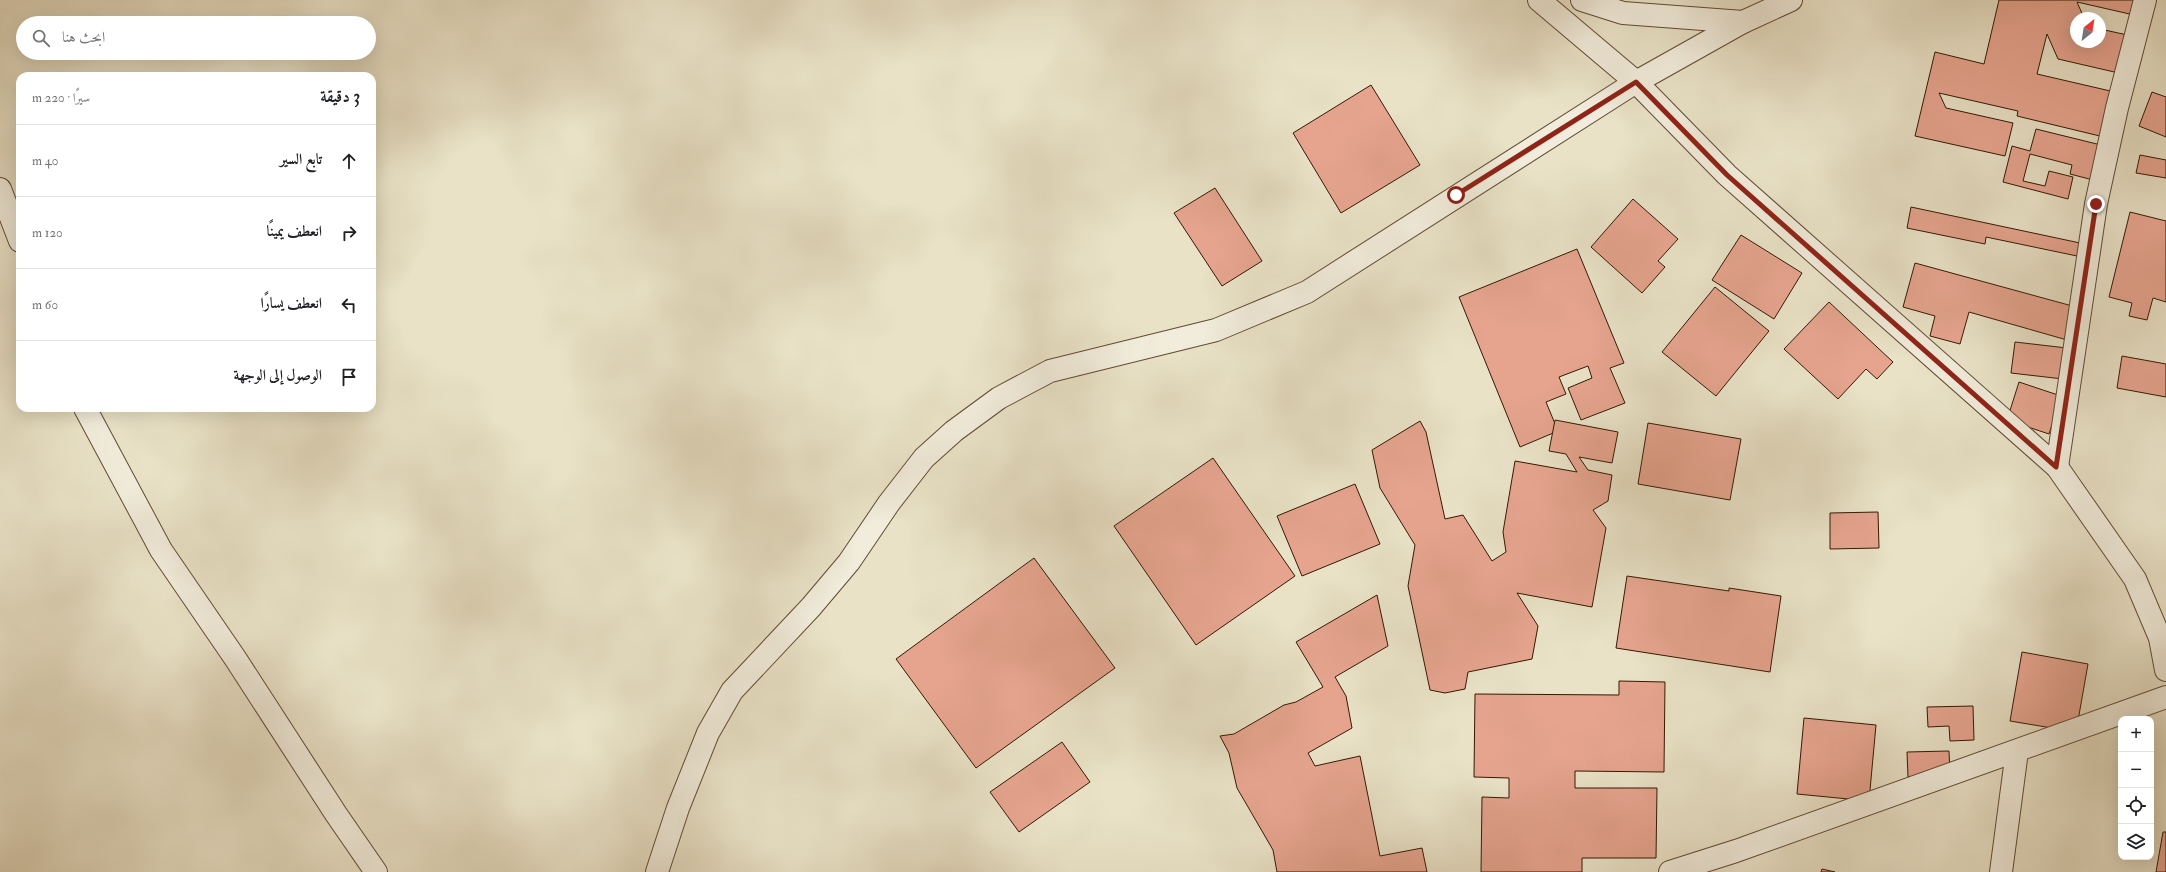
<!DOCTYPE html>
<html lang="ar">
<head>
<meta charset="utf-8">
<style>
  :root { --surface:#fff; --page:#f2f2f2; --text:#202124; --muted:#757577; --line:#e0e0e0 }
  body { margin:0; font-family:"IM FELL Double Pica",Amiri,serif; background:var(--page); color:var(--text); direction:rtl }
  .controls { position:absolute; right:12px; bottom:12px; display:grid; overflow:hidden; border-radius:8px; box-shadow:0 4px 16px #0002 }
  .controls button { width:36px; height:36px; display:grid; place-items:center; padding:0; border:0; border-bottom:1px solid var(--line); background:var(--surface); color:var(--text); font:20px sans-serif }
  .compass { position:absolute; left:2070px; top:12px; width:36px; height:36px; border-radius:50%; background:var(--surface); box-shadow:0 4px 16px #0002; rotate:30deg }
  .stop { position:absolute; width:12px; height:12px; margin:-9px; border:3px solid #8f2418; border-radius:50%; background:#fff }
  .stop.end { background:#8f2418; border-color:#fff; box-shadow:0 1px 4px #0008 }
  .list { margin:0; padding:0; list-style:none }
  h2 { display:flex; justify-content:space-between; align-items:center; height:52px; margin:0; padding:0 16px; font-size:17px }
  h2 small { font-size:13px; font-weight:400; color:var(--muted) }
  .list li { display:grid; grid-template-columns:26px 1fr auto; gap:12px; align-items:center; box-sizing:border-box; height:72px; padding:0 16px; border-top:1px solid var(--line) }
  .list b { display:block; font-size:15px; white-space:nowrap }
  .list em { font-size:13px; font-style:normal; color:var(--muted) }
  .icon { flex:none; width:22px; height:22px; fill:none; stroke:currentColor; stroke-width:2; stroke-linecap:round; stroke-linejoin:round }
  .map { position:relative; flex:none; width:2166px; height:872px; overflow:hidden; direction:ltr }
  .search { position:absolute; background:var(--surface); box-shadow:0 4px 16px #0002; left:16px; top:16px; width:360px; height:44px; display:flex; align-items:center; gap:10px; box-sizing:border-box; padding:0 14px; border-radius:22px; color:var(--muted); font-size:15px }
  .panel { position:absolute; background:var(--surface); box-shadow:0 4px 16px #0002; left:16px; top:72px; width:360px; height:340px; border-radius:12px; direction:rtl }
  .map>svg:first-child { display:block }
  .building { fill:#e6a48f; stroke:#341901 }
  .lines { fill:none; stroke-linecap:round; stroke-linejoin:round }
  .minor-casing { stroke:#614b32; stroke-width:24 }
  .minor { stroke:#f1ecdb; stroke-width:22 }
  .route { stroke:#8f2418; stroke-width:5 }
</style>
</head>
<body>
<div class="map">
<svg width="2166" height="872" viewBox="0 0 2166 872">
  <rect width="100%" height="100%" fill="#e9e2c7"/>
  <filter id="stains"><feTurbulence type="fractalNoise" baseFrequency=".005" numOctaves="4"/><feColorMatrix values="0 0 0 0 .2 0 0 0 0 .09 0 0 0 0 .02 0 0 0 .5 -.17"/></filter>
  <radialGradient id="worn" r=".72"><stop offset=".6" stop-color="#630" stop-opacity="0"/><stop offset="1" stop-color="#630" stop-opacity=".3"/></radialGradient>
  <g class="building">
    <path d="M 1999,0 L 2138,0 L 2134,15 L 2077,2 L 2084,18 L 2076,18 L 2076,42 L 2100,42 L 2100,29 L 2132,36 L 2123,74 L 2058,59 L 2047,34 L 2037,74 L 2119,93 L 2108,138 L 2017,116 L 2018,111 L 1939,93 L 1946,108 L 2013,123 L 2005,156 L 1915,136 L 1935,52 L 1984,64 Z"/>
    <path d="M 1371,85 L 1420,165 L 1341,213 L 1293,133 Z"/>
    <path d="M 2152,92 L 2166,97 L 2166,137 L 2139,126 Z"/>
    <path d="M 2036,129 L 2105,146 L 2097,181 L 2070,174 L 2072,165 L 2030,154 L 2023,181 L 2045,186 L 2049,171 L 2073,177 L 2068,199 L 2003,182 L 2012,146 L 2030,151 Z"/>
    <path d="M 2140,155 L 2166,160 L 2166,178 L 2136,173 Z"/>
    <path d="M 1215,188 L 1262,261 L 1222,286 L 1174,213 Z"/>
    <path d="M 1633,199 L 1678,239 L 1658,261 L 1665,267 L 1642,293 L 1591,247 Z"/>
    <path d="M 1911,207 L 2080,243 L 2077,256 L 1986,237 L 1985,244 L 1907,228 Z"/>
    <path d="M 2130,212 L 2166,221 L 2166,302 L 2153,298 L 2147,320 L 2129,316 L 2132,303 L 2109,297 Z"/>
    <path d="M 1741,235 L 1802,273 L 1774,319 L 1712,280 Z"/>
    <path d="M 1577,249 L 1624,363 L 1610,368 L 1625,403 L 1581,420 L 1568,388 L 1592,378 L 1588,366 L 1559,377 L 1566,394 L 1546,402 L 1558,431 L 1520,447 L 1459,297 Z"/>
    <path d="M 1915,263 L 2076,307 L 2067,340 L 1969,312 L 1960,344 L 1930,336 L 1935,316 L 1903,307 Z"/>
    <path d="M 1715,287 L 1769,331 L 1716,396 L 1662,352 Z"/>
    <path d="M 1829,302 L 1893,362 L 1877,379 L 1866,369 L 1838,399 L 1784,349 Z"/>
    <path d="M 2015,342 L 2067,348 L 2063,379 L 2011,373 Z"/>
    <path d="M 2122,356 L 2166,364 L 2166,397 L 2117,388 Z"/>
    <path d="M 2019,382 L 2061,396 L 2049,434 L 2007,420 Z"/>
    <path d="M 1555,420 L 1618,432 L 1612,463 L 1579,457 L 1588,470 L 1612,475 L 1608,501 L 1593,510 L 1606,528 L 1592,607 L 1517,593 L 1538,626 L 1532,659 L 1468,672 L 1465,689 L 1445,693 L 1430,690 L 1408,586 L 1415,545 L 1380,488 L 1372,450 L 1420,421 L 1426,432 L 1445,519 L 1463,515 L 1492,561 L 1506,552 L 1503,532 L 1515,461 L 1577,472 L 1566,454 L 1549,451 Z"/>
    <path d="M 1648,423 L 1741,439 L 1730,500 L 1638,484 Z"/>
    <path d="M 1213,458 L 1295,576 L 1196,645 L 1114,526 Z"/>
    <path d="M 1355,484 L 1380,544 L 1302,576 L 1277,516 Z"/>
    <path d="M 1878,512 L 1879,548 L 1830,549 L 1830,513 Z"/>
    <path d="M 1034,558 L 1115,668 L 976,768 L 896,659 Z"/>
    <path d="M 1627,576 L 1729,591 L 1729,588 L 1781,596 L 1770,672 L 1616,648 Z"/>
    <path d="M 1377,595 L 1388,646 L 1335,677 L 1346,696 L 1352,728 L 1308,753 L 1315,766 L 1360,756 L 1380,856 L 1422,848 L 1427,872 L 1277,872 L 1273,850 L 1237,788 L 1229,753 L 1220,736 L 1234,734 L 1284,705 L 1296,702 L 1323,687 L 1296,642 Z"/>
    <path d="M 2022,652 L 2088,664 L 2076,732 L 2010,721 Z"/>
    <path d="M 1619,681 L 1665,682 L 1664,772 L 1575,771 L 1575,788 L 1657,788 L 1656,858 L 1582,858 L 1582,872 L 1481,872 L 1482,797 L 1509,798 L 1509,778 L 1474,777 L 1475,694 L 1619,695 Z"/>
    <path d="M 1973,706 L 1974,740 L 1950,741 L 1949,726 L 1928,727 L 1927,707 Z"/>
    <path d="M 1804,718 L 1876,725 L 1869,801 L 1797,794 Z"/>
    <path d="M 1062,742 L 1090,782 L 1019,832 L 990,792 Z"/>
    <path d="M 1949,751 L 1950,775 L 1908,777 L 1907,752 Z"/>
    <path d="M 2163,832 L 2166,832 L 2166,872 L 2156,872 Z"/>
    <path d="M 1822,869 L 1835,872 L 1821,872 Z"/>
  </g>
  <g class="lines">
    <defs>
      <g id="minor">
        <path d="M 1539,0 L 1636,82 L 1727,175 L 2057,467 L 2135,579 L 2160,638 L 2166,670"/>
        <path d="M 1582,0 L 1623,13 L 1743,22 L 1791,0"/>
        <path d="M 0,189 L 20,241"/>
        <path d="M 85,408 L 161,550 L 235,658 L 336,814 L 376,872"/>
        <path d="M 2057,467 L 2096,204 L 2117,108 L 2145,0"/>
        <path d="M 657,872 L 678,808 L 708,733 L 732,691 L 811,607 L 849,562 L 889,503 L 924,458 L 954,431 L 999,398 L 1050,371 L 1216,330 L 1307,292 L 1636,82 L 1743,22"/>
        <path d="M 1670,872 L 1736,851 L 2166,697"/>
        <path d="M 2001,872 L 2017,751"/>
      </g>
    </defs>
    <use href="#minor" class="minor-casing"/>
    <use href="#minor" class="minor"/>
  </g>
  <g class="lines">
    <path class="route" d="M 1456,195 L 1636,82 L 1727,175 L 2056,467 L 2096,204"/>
  </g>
  <rect width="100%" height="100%" filter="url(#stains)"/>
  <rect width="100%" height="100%" fill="url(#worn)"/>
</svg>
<div class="controls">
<button>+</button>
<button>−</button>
<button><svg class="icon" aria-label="locate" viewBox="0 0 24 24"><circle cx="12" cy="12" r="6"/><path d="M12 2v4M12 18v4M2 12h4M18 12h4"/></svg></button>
<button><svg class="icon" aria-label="layers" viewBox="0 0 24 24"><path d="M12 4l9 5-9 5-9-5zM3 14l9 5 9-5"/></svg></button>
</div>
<svg class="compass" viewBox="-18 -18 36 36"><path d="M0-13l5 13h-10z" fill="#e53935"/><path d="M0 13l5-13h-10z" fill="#757577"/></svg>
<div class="stop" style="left:1456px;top:195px"></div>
<div class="stop end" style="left:2096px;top:204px"></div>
<div class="search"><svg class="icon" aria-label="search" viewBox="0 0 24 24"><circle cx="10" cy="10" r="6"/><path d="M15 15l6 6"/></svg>ابحث هنا</div>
<section class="panel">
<h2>3 دقيقة<small>سيرًا · 220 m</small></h2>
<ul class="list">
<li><svg class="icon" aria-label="ahead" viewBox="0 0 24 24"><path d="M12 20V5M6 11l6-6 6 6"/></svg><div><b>تابع السير</b></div><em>40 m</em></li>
<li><svg class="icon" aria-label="right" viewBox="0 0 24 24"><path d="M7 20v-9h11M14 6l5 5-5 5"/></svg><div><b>انعطف يمينًا</b></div><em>120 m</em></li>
<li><svg class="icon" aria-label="left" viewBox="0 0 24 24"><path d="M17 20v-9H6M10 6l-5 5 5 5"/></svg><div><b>انعطف يسارًا</b></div><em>60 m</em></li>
<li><svg class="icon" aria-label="arrive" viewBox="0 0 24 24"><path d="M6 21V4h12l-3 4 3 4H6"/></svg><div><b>الوصول إلى الوجهة</b></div></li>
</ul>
</section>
</div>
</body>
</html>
